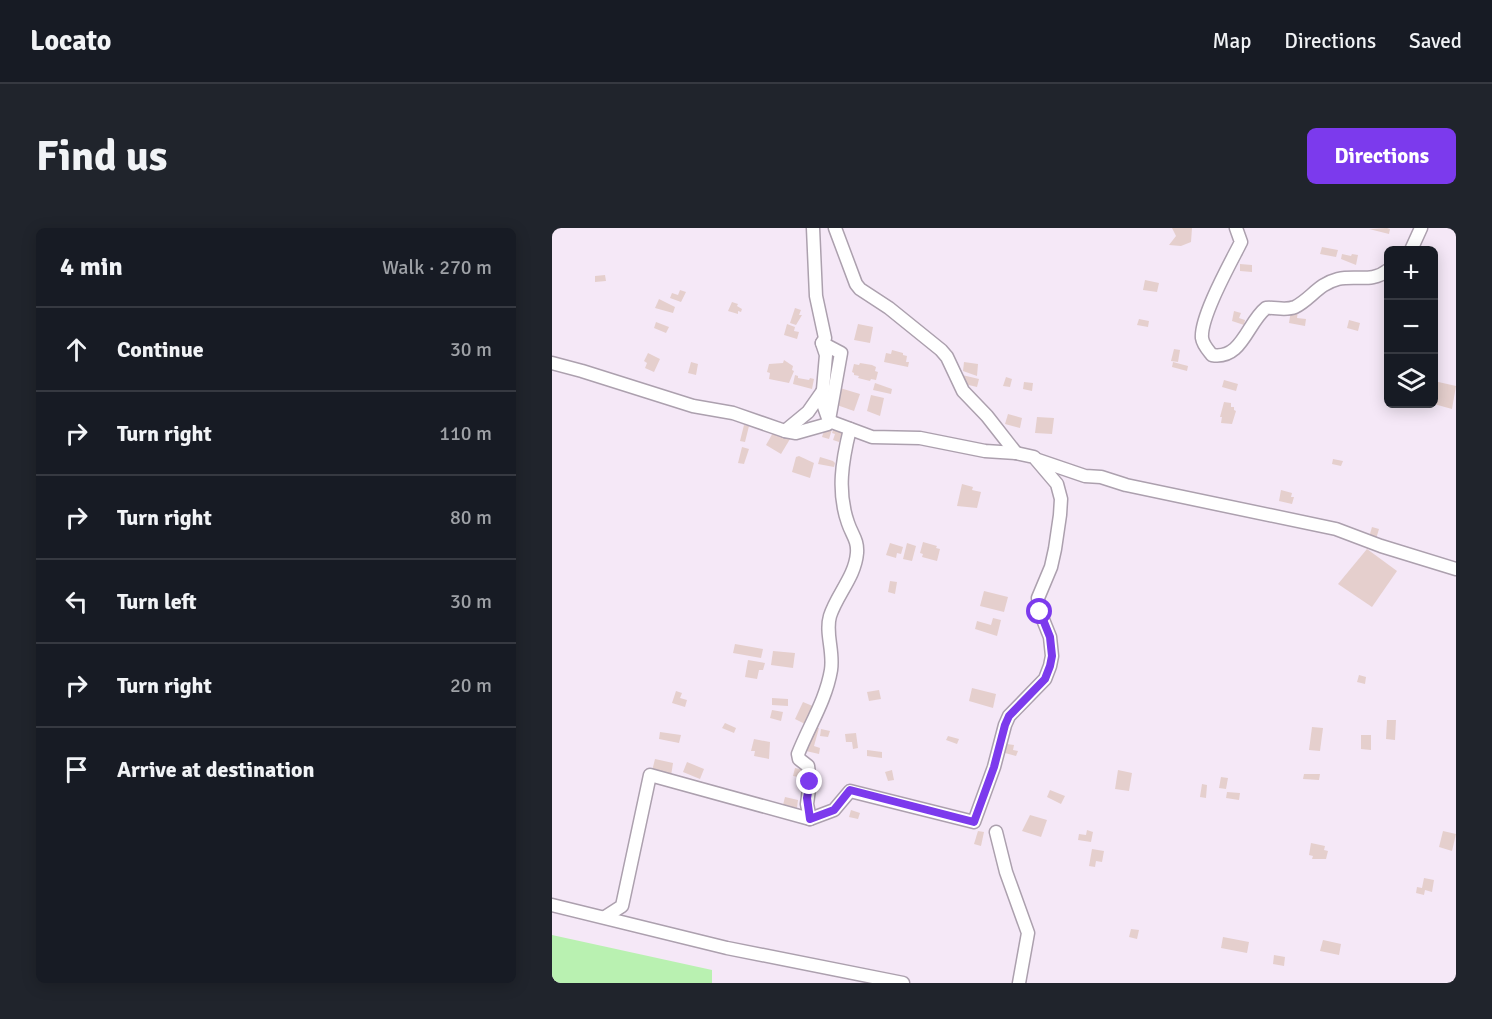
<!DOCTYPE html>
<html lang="en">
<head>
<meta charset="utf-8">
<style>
  :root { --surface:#171b24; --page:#20242c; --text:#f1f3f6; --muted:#9ea1a6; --line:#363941; --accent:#7c3aed }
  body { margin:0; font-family:Signika,sans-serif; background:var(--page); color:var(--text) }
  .controls { position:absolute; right:18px; top:18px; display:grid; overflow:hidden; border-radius:9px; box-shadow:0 3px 15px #0003 }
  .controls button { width:54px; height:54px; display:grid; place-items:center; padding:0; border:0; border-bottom:2px solid var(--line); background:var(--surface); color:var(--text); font:30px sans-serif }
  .stop { position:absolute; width:18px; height:18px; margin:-14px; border:4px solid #7c3aed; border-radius:50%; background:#fff }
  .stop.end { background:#7c3aed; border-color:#fff; box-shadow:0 2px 6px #0008 }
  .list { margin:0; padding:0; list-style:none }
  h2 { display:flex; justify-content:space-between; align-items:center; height:78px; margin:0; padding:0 24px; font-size:26px }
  h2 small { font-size:20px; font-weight:400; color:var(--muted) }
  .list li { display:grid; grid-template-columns:39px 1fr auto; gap:18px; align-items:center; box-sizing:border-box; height:84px; padding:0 24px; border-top:2px solid var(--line) }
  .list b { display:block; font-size:22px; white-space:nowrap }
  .list em { font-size:20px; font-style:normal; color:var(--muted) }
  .icon { flex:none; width:33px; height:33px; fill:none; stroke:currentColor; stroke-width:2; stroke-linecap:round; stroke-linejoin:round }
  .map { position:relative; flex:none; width:904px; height:755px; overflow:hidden; border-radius:9px }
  header { display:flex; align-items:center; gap:36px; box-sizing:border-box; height:84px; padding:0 30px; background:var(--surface); border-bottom:2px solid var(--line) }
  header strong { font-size:28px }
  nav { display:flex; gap:33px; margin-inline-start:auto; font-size:21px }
  .intro { display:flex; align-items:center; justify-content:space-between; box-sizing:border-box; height:144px; padding:0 36px }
  h1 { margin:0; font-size:42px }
  .button { padding:15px 27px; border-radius:9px; background:var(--accent); color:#fff; font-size:21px; font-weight:700 }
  main { display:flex; gap:36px; padding:0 36px }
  aside { flex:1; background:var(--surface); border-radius:9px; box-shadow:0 3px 15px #0003 }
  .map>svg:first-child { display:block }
  .green { fill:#b9f1b1 }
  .building { fill:#e5cfcd }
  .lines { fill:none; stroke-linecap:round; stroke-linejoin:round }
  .street-casing { stroke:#aca0ae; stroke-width:15 }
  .street { stroke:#fff; stroke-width:12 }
  .route { stroke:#7c3aed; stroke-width:8 }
</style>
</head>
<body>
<header>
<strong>Locato</strong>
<nav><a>Map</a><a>Directions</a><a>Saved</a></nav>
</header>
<div class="intro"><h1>Find us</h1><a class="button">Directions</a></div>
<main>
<aside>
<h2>4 min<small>Walk · 270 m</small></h2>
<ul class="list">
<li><svg class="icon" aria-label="ahead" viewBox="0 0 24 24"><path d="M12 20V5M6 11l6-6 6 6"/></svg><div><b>Continue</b></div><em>30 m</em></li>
<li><svg class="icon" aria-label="right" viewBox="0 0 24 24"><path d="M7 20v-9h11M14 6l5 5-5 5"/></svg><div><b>Turn right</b></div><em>110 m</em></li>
<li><svg class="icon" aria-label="right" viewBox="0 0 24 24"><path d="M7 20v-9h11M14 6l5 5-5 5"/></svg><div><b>Turn right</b></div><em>80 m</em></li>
<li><svg class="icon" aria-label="left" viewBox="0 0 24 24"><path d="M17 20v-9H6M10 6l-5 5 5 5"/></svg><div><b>Turn left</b></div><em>30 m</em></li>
<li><svg class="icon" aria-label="right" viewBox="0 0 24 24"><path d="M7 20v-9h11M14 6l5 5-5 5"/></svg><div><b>Turn right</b></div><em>20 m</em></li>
<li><svg class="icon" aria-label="arrive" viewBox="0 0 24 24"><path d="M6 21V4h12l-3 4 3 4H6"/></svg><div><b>Arrive at destination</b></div></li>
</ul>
</aside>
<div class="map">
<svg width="904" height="755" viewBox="0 0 904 755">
  <rect width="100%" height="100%" fill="#f5e8f7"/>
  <path class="green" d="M 0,707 L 160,742 L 160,755 L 0,755 Z"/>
  <g class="building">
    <path d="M 620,0 L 640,0 L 639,14 L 629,18 L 617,17 L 624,8 Z"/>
    <path d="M 835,0 L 838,1 L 837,6 L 817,1 Z"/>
    <path d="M 770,19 L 786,22 L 784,29 L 768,26 Z"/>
    <path d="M 790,26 L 799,28 L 800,26 L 806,27 L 804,37 L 789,31 Z"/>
    <path d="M 688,36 L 700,37 L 700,44 L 688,43 Z"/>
    <path d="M 53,47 L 54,53 L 43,54 L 43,48 Z"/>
    <path d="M 593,52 L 607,55 L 605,64 L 591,62 Z"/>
    <path d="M 128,62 L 134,64 L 129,74 L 118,70 L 120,65 L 126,67 Z"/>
    <path d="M 107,71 L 123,79 L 121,85 L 103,80 Z"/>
    <path d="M 180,74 L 186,76 L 185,78 L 190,81 L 189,84 L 186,83 L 186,86 L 176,83 Z"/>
    <path d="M 243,80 L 249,82 L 247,87 L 250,87 L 244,97 L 238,95 Z"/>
    <path d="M 739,82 L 746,83 L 745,90 L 754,91 L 753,98 L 737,95 Z"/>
    <path d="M 682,83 L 689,85 L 687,90 L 693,92 L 692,97 L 680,93 Z"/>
    <path d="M 587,91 L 597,93 L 596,99 L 585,97 Z"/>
    <path d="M 797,92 L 808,95 L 806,103 L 795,100 Z"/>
    <path d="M 104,94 L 117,99 L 114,105 L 102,100 Z"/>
    <path d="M 235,96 L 243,99 L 242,103 L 247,104 L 245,111 L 232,107 Z"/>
    <path d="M 306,96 L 321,99 L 318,115 L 302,112 Z"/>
    <path d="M 622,121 L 628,122 L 626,134 L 619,133 Z"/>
    <path d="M 340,122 L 351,125 L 351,127 L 355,128 L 354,134 L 357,134 L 356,139 L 332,134 L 334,125 L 339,126 Z"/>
    <path d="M 96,125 L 108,131 L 102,144 L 93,140 L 95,135 L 92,133 Z"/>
    <path d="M 232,132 L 241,138 L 240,142 L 242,143 L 237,155 L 217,151 L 218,145 L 215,144 L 217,136 L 231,135 Z"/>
    <path d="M 139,134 L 146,136 L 144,147 L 136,145 Z"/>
    <path d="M 412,134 L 426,136 L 425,148 L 411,143 Z"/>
    <path d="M 621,134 L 636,138 L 635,143 L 620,139 Z"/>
    <path d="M 308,135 L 320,137 L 324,139 L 323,143 L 326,144 L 324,152 L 319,151 L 318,153 L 306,150 L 307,148 L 302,147 L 302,145 L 300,144 L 302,136 L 307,137 Z"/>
    <path d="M 406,146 L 427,151 L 425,159 L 404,154 Z"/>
    <path d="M 243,147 L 246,148 L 246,150 L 257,152 L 258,150 L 262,151 L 260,161 L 241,156 Z"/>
    <path d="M 454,149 L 460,151 L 458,159 L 451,158 Z"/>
    <path d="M 672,152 L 686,156 L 684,163 L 670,159 Z"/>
    <path d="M 882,153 L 904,158 L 900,181 L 882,176 Z"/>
    <path d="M 472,154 L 481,155 L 480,163 L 471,161 Z"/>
    <path d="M 323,155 L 340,161 L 339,166 L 321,162 Z"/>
    <path d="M 288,160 L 308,166 L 302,183 L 282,176 Z"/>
    <path d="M 319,167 L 332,170 L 328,188 L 315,183 Z"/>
    <path d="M 672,174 L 679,175 L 679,179 L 682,179 L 682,182 L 684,183 L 680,196 L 669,195 L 670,189 L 668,189 Z"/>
    <path d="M 456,186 L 470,190 L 468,200 L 453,196 Z"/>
    <path d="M 485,189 L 502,190 L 500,206 L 483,205 Z"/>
    <path d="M 274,196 L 281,198 L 277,211 L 270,209 Z"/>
    <path d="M 192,197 L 197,198 L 193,214 L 188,213 Z"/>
    <path d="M 282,199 L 291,202 L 287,214 L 281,212 L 283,206 L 280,205 Z"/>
    <path d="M 222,203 L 238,211 L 229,226 L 214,217 Z"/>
    <path d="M 190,219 L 197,221 L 192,236 L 186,235 Z"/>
    <path d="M 247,228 L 262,235 L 258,250 L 240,244 L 244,229 Z"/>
    <path d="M 268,229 L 281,233 L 283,235 L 282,239 L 266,236 Z"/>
    <path d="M 781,231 L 791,233 L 789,238 L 780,236 Z"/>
    <path d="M 410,256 L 421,259 L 420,262 L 429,264 L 425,280 L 405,278 Z"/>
    <path d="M 729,262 L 740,265 L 739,269 L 742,269 L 740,276 L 727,273 Z"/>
    <path d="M 820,299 L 827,301 L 824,311 L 817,309 Z"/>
    <path d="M 371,314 L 385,318 L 384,320 L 388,321 L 385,333 L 370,329 L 371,326 L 368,325 Z"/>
    <path d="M 338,315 L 351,319 L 349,326 L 345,325 L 344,330 L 334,327 Z"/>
    <path d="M 355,315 L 364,318 L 360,333 L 351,331 Z"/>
    <path d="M 815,321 L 845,343 L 820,379 L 786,356 Z"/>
    <path d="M 338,353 L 345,354 L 343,366 L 336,364 Z"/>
    <path d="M 432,363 L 456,369 L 452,384 L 428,378 Z"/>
    <path d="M 441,390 L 449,392 L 445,408 L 423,401 L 425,393 L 439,397 Z"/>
    <path d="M 183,416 L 211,421 L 209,430 L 181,425 Z"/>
    <path d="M 221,423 L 243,425 L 241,440 L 219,437 Z"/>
    <path d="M 196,432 L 213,435 L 211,442 L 207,442 L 205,451 L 193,449 Z"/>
    <path d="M 807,447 L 814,449 L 813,456 L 805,454 Z"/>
    <path d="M 420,460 L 444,466 L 441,480 L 417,473 Z"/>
    <path d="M 327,462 L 329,471 L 317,473 L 315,464 Z"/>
    <path d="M 124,463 L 130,465 L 128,470 L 135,472 L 133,479 L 120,475 Z"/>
    <path d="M 220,470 L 236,471 L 236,478 L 220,477 Z"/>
    <path d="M 251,474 L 263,479 L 255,497 L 243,491 Z"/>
    <path d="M 220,482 L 231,484 L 229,493 L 218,490 Z"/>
    <path d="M 835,492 L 844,492 L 843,512 L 834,511 Z"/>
    <path d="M 173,495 L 184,500 L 182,505 L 170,500 Z"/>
    <path d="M 259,499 L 267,500 L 262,518 L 268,520 L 267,526 L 254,523 Z"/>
    <path d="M 760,499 L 771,500 L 768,523 L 757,522 Z"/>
    <path d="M 269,501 L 278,503 L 276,509 L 268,508 Z"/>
    <path d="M 108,504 L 129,507 L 127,515 L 107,511 Z"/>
    <path d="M 304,505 L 306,520 L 301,521 L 300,514 L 294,514 L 293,506 Z"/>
    <path d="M 809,507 L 819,507 L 819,522 L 809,521 Z"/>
    <path d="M 396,508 L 407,511 L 405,516 L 394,512 Z"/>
    <path d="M 202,511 L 218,514 L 217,531 L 202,528 L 203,523 L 199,523 Z"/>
    <path d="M 455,516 L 462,517 L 461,522 L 466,523 L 464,528 L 453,525 Z"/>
    <path d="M 315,522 L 330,524 L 330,530 L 315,528 Z"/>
    <path d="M 103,531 L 121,535 L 119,548 L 100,543 Z"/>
    <path d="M 135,534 L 152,541 L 148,551 L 131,544 Z"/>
    <path d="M 243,540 L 253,542 L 252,550 L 241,548 Z"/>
    <path d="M 340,542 L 342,552 L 336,553 L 333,544 Z"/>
    <path d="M 566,542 L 580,545 L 577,563 L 563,561 Z"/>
    <path d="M 752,546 L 768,546 L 767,552 L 751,551 Z"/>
    <path d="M 669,549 L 676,550 L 674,561 L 667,560 Z"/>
    <path d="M 650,556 L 655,557 L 654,570 L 648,569 Z"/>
    <path d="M 498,562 L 513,568 L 509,576 L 495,569 Z"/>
    <path d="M 675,564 L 688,565 L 687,572 L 674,570 Z"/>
    <path d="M 233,569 L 246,572 L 245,580 L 231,577 Z"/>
    <path d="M 299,582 L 308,585 L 306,591 L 297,589 Z"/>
    <path d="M 478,587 L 495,592 L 489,609 L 470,603 Z"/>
    <path d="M 535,602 L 541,604 L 539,614 L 526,612 L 527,606 L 534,607 Z"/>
    <path d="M 426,603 L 432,604 L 429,618 L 422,616 Z"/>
    <path d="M 891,603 L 904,606 L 900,623 L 887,619 Z"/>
    <path d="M 759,615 L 773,618 L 772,622 L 776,623 L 774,631 L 760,631 L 761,628 L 757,627 Z"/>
    <path d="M 540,621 L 552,623 L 550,634 L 544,633 L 543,639 L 537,638 Z"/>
    <path d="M 872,650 L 882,652 L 880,664 L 873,662 L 872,667 L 864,665 L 865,659 L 870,660 Z"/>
    <path d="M 579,701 L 587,702 L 585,711 L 577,709 Z"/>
    <path d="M 671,709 L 697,714 L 695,725 L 669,720 Z"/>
    <path d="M 771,712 L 789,716 L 787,727 L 768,723 Z"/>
    <path d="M 722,727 L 733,729 L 732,738 L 721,736 Z"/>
  </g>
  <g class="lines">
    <defs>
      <g id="street">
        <path d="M 261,0 L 264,68 L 273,110 L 270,115 L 274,127 L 270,173 L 277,193"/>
        <path d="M 283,0 L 304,56 L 308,61 L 337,80 L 389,122 L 395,129 L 411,163 L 435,188 L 464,225"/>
        <path d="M 684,0 L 689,14 C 679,34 648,89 650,110 C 651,117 656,122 660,127 C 690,132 695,95 714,80 C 724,79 733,83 743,79 C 759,71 766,56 786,51 C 805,47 820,55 836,42"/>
        <path d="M 859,22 L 869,0"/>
        <path d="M 270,115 L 289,125 L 277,192"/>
        <path d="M 0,135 L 30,143 L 141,178 L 181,185 L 233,203 L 244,205 L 276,196 L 277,193 L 320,209 L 368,210 L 433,223 L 464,225 L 482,229 L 505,256 L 509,271 L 508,287 L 503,321 L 499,339 L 486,370 L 488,384 L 498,409 L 500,428 L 498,438 L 493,451 L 457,488 L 453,497 L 442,539 L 422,594 L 298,563 L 282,582 L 258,591 L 98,547 L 70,678 L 53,689"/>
        <path d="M 233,203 L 256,184 L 270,164"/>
        <path d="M 486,232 L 533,248 L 549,249 L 574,257 L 784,301 L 829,318 L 904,341"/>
        <path d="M 258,591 L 255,576 L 258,554 L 256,538 L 247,531 L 246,526 C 257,498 274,472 279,442 C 282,423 273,405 278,388 C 285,366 303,349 305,325 C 306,312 300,307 296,295 C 285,264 290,233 298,201"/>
        <path d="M 444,604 L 454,644 L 476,705 L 467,755"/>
        <path d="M 0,677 L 175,720 L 351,755"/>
      </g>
    </defs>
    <use href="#street" class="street-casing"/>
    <use href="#street" class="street"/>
  </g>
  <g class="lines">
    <path class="route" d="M 258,554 L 255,570 L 258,591 L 282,582 L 298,562 L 422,594 L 442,539 L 453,497 L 457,488 L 493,451 L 498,438 L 500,428 L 498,409 L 488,384"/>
  </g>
</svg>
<div class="controls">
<button>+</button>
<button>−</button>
<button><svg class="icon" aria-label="layers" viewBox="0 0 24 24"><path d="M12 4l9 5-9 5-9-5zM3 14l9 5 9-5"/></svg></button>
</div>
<div class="stop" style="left:488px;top:384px"></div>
<div class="stop end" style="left:258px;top:554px"></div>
</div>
</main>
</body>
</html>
